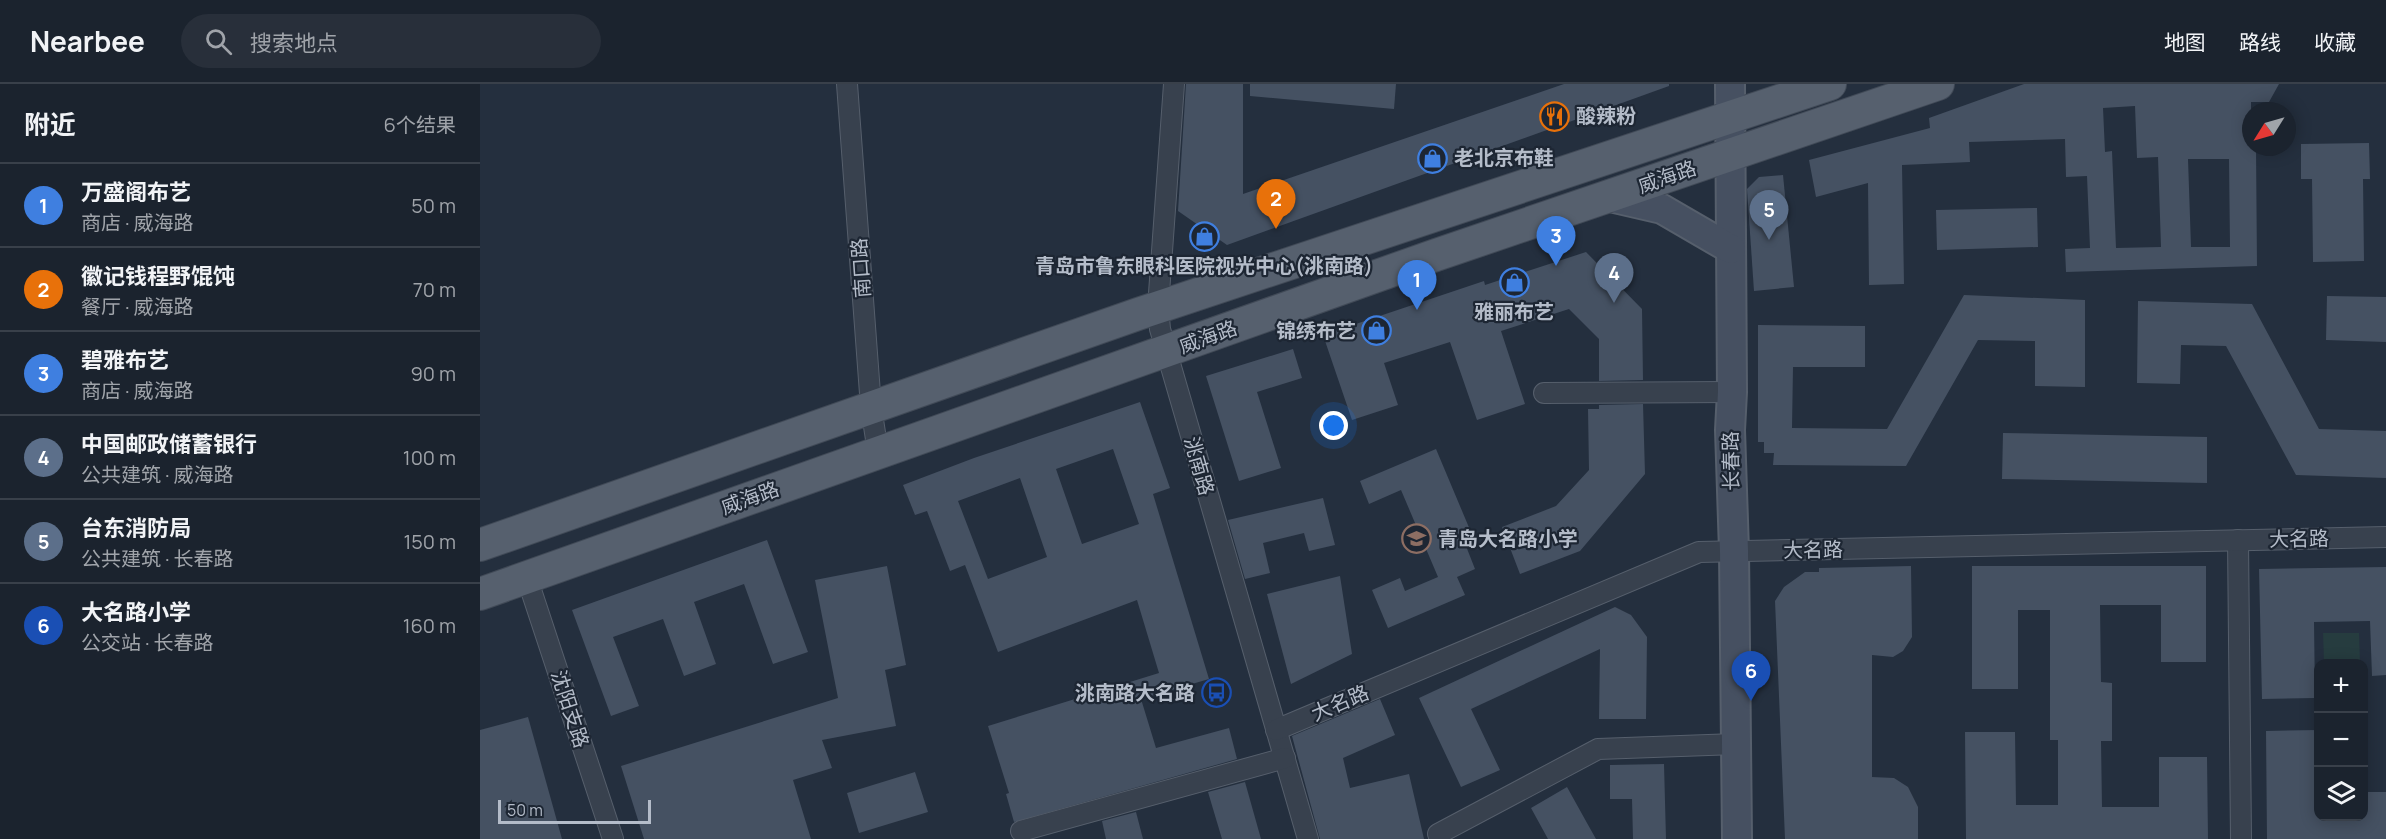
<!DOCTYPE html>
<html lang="zh">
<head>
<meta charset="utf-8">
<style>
  :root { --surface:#1b232e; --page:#282f3a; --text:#f1f3f6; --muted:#a0a4aa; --line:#39404a; --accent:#8ab4f8 }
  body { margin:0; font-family:Manrope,"Noto Sans SC",sans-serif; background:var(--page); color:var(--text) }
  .controls { position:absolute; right:18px; bottom:18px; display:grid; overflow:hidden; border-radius:12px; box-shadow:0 3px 15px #0003 }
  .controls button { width:54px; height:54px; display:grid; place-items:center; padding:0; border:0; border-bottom:2px solid var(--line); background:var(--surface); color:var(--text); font:30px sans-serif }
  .compass { position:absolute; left:1762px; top:18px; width:54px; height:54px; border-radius:50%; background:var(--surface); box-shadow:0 3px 15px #0003; rotate:233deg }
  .scale { position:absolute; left:18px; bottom:15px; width:153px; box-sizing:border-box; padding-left:6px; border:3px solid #b4bcc9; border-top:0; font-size:16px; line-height:21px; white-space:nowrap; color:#b4bcc9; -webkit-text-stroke:4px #1d2633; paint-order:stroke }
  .you { position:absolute; left:854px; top:342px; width:21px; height:21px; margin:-15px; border:4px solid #fff; border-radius:50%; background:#1a73e8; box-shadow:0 0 0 9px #1a73e833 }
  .badge { display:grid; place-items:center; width:39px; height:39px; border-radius:50%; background:var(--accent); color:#fff; font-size:20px; font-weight:700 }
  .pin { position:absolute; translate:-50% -50px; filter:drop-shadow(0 2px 3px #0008) }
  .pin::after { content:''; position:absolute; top:32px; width:21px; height:18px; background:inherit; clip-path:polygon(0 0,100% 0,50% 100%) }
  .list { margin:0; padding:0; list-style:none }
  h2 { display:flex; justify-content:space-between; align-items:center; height:78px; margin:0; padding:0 24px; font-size:26px }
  h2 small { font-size:20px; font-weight:400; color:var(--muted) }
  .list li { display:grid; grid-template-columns:39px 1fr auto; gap:18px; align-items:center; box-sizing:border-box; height:84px; padding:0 24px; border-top:2px solid var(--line) }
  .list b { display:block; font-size:22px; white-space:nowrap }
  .list p { margin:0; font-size:20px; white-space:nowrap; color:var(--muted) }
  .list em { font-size:20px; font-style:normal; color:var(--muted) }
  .icon { flex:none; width:33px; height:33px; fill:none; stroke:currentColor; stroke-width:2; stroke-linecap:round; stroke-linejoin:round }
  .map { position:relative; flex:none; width:1906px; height:755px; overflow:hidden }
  header { display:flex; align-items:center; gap:36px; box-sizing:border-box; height:84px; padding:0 30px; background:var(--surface); border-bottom:2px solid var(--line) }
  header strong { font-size:28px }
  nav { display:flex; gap:33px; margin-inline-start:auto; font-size:21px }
  .search { width:420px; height:54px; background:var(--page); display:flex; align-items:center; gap:15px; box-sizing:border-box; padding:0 21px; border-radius:33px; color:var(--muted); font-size:22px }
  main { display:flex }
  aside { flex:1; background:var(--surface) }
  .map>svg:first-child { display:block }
  .green { fill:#263c3f }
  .building { fill:#455162; fill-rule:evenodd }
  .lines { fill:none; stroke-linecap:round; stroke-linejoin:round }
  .street-casing { stroke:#565f6c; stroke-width:22 }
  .secondary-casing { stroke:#565f6c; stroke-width:32 }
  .primary-casing { stroke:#414a57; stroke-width:34 }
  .street { stroke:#38414e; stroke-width:20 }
  .secondary { stroke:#465061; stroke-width:28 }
  .primary { stroke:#56606e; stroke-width:32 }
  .labels { text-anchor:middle; stroke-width:4.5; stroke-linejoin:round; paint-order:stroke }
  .poi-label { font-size:20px; font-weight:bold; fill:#b4bcc9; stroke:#1d2633; text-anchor:start }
  .street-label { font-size:20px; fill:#b4bcc9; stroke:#1d2633 }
</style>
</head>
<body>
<header>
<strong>Nearbee</strong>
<div class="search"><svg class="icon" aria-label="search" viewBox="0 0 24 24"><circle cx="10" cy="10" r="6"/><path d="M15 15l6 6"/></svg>搜索地点</div>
<nav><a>地图</a><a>路线</a><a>收藏</a></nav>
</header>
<main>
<aside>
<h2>附近<small>6个结果</small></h2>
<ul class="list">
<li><span class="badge" style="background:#3f7fe0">1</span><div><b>万盛阁布艺</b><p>商店 · 威海路</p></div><em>50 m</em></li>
<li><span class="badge" style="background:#e8710a">2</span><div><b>徽记钱程野馄饨</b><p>餐厅 · 威海路</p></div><em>70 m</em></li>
<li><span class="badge" style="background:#3f7fe0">3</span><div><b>碧雅布艺</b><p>商店 · 威海路</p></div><em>90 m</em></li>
<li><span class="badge" style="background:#5c6f8a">4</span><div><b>中国邮政储蓄银行</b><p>公共建筑 · 威海路</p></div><em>100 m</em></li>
<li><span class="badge" style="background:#5c6f8a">5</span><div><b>台东消防局</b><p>公共建筑 · 长春路</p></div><em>150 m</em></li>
<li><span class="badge" style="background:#1a4fb4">6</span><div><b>大名路小学</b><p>公交站 · 长春路</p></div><em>160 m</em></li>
</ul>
</aside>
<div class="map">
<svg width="1906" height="755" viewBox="0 0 1906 755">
  <rect width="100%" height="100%" fill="#242f3e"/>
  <path class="green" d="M 1843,549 L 1879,549 L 1880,579 L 1844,579 Z"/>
  <g class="building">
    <path d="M 706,0 L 763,0 L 763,110 L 1084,0 L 1189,0 L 1189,2 L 747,161 L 698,127 Z"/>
    <path d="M 770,0 L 916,0 L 914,25 L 770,12 Z"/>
    <path d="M 1544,0 L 1799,0 L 1789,18 L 1771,18 L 1771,63 L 1776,63 L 1777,182 L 1586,188 L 1585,165 L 1610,164 L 1607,92 L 1586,93 L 1585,55 L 1489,58 L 1490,78 L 1422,81 L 1424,200 L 1389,201 L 1388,99 L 1336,113 L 1329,76 L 1450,44 L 1449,34 ZM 1655,22 L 1657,74 L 1678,73 L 1681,163 L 1636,164 L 1632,67 L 1625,68 L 1623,24 ZM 1708,75 L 1749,75 L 1750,163 L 1711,163 Z"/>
    <path d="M 1889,59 L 1890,95 L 1883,95 L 1884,177 L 1833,178 L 1832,95 L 1821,95 L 1821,60 Z"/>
    <path d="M 1303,91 L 1314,203 L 1274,207 L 1267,105 L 1279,93 Z"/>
    <path d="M 1557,124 L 1558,163 L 1457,166 L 1456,126 Z"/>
    <path d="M 1106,168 L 1162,225 L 1163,296 L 1119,297 L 1119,255 L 1089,225 L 1021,247 L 1045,320 L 997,336 L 970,258 L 904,279 L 918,321 L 872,336 L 843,251 L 1004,197 L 1005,201 Z"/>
    <path d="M 1484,211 L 1605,216 L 1605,303 L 1555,302 L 1555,257 L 1498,256 L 1426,382 L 1293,381 L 1294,369 L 1284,369 L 1284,358 L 1278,358 L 1278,241 L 1385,242 L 1385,283 L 1313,283 L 1312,344 L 1407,345 Z"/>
    <path d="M 1847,212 L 1906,213 L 1906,258 L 1846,256 Z"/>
    <path d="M 1658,217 L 1772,220 L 1839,345 L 1906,347 L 1906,394 L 1816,391 L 1746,262 L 1701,261 L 1700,300 L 1657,299 Z"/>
    <path d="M 813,265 L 822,294 L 777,308 L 801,384 L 759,397 L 726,292 Z"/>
    <path d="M 660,318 L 690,404 L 673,410 L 729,595 L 661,615 L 676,664 L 749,644 L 757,675 L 534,738 L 526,710 L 529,709 L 508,642 L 679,589 L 657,516 L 518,568 L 485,481 L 470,487 L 447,427 L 435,431 L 423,401 L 494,374 ZM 633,365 L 659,440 L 602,460 L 576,385 ZM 540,394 L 567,473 L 508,495 L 478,417 Z"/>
    <path d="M 1163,320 L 1165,390 L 1100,467 L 1040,490 L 1022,443 L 1076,422 L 1109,386 L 1108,325 L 1119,325 L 1119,321 Z"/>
    <path d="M 1523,349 L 1727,353 L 1727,399 L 1522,395 Z"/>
    <path d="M 956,365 L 993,453 L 984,457 L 995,485 L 977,493 L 985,511 L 908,544 L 892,506 L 920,494 L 925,507 L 958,493 L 921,406 L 889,420 L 880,397 Z"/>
    <path d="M 843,414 L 855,461 L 829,467 L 824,449 L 783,459 L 790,489 L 765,495 L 748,436 Z"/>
    <path d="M 287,456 L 328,568 L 293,580 L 264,500 L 214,518 L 236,580 L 204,592 L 183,535 L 133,553 L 159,622 L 131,632 L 92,526 Z"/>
    <path d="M 407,482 L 426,581 L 405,586 L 416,642 L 342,656 L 352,684 L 313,696 L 331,755 L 164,755 L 141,682 L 358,614 L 335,496 Z"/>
    <path d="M 1431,482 L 1432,553 L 1423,567 L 1413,573 L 1392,571 L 1392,693 L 1414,694 L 1428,703 L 1438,723 L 1438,755 L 1305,755 L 1295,517 L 1304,503 L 1325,488 L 1339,488 L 1339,484 Z"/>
    <path d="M 1492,482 L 1726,482 L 1726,578 L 1681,578 L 1681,521 L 1620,521 L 1621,598 L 1632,599 L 1632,657 L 1621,657 L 1622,723 L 1679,723 L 1679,673 L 1727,673 L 1728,755 L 1486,755 L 1485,648 L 1535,648 L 1536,721 L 1578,721 L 1578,656 L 1570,656 L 1570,526 L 1538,526 L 1538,605 L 1492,605 Z"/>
    <path d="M 1906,483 L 1906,591 L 1892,592 L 1890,537 L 1834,538 L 1835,614 L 1782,615 L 1779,485 Z"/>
    <path d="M 860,492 L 872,570 L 811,600 L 787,510 Z"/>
    <path d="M 1135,523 L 1151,531 L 1167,553 L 1166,635 L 1119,635 L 1120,565 L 991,625 L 1020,686 L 981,703 L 939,614 Z"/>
    <path d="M 900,615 L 915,651 L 863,674 L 870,704 L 929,690 L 944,755 L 840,755 L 812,652 Z"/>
    <path d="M 48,633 L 82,755 L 0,755 L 0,646 Z"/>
    <path d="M 1839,646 L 1839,732 L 1884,732 L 1884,708 L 1906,708 L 1906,755 L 1787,755 L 1786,647 Z"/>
    <path d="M 1184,680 L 1186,755 L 1153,755 L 1152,715 L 1130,715 L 1130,681 Z"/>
    <path d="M 435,688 L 448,728 L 379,749 L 367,709 Z"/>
    <path d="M 765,698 L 781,755 L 742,755 L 728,708 Z"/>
    <path d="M 1087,703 L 1107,739 L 1116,755 L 1068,755 L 1051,724 Z"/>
    <path d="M 656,728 L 663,755 L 626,755 L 622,737 Z"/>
  </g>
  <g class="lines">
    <defs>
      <g id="street">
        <path d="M 367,0 L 391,323 L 398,368"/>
        <path d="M 694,0 L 678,223 L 680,245 L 828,755"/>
        <path d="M 1064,309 L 1252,308"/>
        <path d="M 1758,456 L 1761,755"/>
        <path d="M 47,494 L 133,755"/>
        <path d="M 796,646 L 1219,468 L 1906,453"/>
        <path d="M 541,747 L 805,674"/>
        <path d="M 958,750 L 1118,665 L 1256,660"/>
      </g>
      <g id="secondary">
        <path d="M 1250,0 L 1252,308 L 1250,346 L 1254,467 L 1257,755"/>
        <path d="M 1130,113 L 1182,125 L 1251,165"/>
      </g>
      <g id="primary">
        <path d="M 0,461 L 658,230 L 1350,0"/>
        <path d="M 0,510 L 956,171 L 1458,0"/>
      </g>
    </defs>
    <use href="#street" class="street-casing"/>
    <use href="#secondary" class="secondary-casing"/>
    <use href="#primary" class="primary-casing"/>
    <use href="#street" class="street"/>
    <use href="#secondary" class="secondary"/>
    <use href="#primary" class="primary"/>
  </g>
  <defs>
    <symbol id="restaurant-ring" viewBox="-11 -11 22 22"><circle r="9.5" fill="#1d2633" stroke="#e8710a" stroke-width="1.5"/><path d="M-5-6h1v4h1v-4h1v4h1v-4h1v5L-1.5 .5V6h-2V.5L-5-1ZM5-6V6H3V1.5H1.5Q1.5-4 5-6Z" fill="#e8710a"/></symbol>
    <symbol id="shop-ring" viewBox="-11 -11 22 22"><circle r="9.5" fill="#1d2633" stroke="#3f7fe0" stroke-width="1.5"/><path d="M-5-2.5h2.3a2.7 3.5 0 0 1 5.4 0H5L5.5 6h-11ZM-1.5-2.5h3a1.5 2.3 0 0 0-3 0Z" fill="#3f7fe0"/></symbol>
    <symbol id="school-ring" viewBox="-11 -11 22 22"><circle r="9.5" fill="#1d2633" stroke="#8d6e63" stroke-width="1.5"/><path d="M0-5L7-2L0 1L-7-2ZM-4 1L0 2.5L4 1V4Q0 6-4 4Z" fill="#8d6e63"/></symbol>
    <symbol id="bus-ring" viewBox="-11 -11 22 22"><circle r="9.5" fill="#1d2633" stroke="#1a4fb4" stroke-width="1.5"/><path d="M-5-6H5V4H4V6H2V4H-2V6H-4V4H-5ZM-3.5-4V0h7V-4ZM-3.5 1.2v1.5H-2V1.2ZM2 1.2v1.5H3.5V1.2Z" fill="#1a4fb4"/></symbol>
  </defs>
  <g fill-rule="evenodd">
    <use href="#restaurant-ring" x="1058" y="16" width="33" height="33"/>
    <use href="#shop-ring" x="936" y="58" width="33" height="33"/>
    <use href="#shop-ring" x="708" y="136" width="33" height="33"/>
    <use href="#shop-ring" x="1018" y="182" width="33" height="33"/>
    <use href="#shop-ring" x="880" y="230" width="33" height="33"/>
    <use href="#school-ring" x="920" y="438" width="33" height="33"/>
    <use href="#bus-ring" x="720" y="592" width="33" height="33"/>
  </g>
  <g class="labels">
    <g class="poi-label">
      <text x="1096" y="39">酸辣粉</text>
      <text x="974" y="81">老北京布鞋</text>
      <text x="724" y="189" text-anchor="middle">青岛市鲁东眼科医院视光中心(洮南路)</text>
      <text x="1034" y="235" text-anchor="middle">雅丽布艺</text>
      <text x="876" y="254" text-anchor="end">锦绣布艺</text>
      <text x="958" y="462">青岛大名路小学</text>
      <text x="715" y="616" text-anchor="end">洮南路大名路</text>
    </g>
    <g class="street-label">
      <text transform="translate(1187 93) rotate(-19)" y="7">威海路</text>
      <text transform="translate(381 184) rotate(-94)" y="7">南口路</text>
      <text transform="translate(728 253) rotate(-20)" y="7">威海路</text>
      <text transform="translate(1251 377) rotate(-91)" y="7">长春路</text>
      <text transform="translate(719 382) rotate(74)" y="7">洮南路</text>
      <text transform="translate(270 414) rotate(-20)" y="7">威海路</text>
      <text transform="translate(1819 455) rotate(-1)" y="7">大名路</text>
      <text transform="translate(1333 466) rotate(-1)" y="7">大名路</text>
      <text transform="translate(860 619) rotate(-23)" y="7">大名路</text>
      <text transform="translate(90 625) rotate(72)" y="7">沈阳支路</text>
    </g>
  </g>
</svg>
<div class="controls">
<button>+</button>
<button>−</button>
<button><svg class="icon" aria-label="layers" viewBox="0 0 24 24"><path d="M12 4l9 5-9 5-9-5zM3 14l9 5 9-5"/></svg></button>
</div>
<svg class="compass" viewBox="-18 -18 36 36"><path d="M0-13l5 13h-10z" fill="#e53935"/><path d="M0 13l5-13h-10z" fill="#a0a4aa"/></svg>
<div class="scale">50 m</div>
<div class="you"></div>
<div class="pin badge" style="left:937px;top:226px;background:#3f7fe0">1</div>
<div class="pin badge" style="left:796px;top:145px;background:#e8710a">2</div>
<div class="pin badge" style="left:1076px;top:182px;background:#3f7fe0">3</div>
<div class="pin badge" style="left:1134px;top:219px;background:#5c6f8a">4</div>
<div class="pin badge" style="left:1289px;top:156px;background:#5c6f8a">5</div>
<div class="pin badge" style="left:1271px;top:617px;background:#1a4fb4">6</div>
</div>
</main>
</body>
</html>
